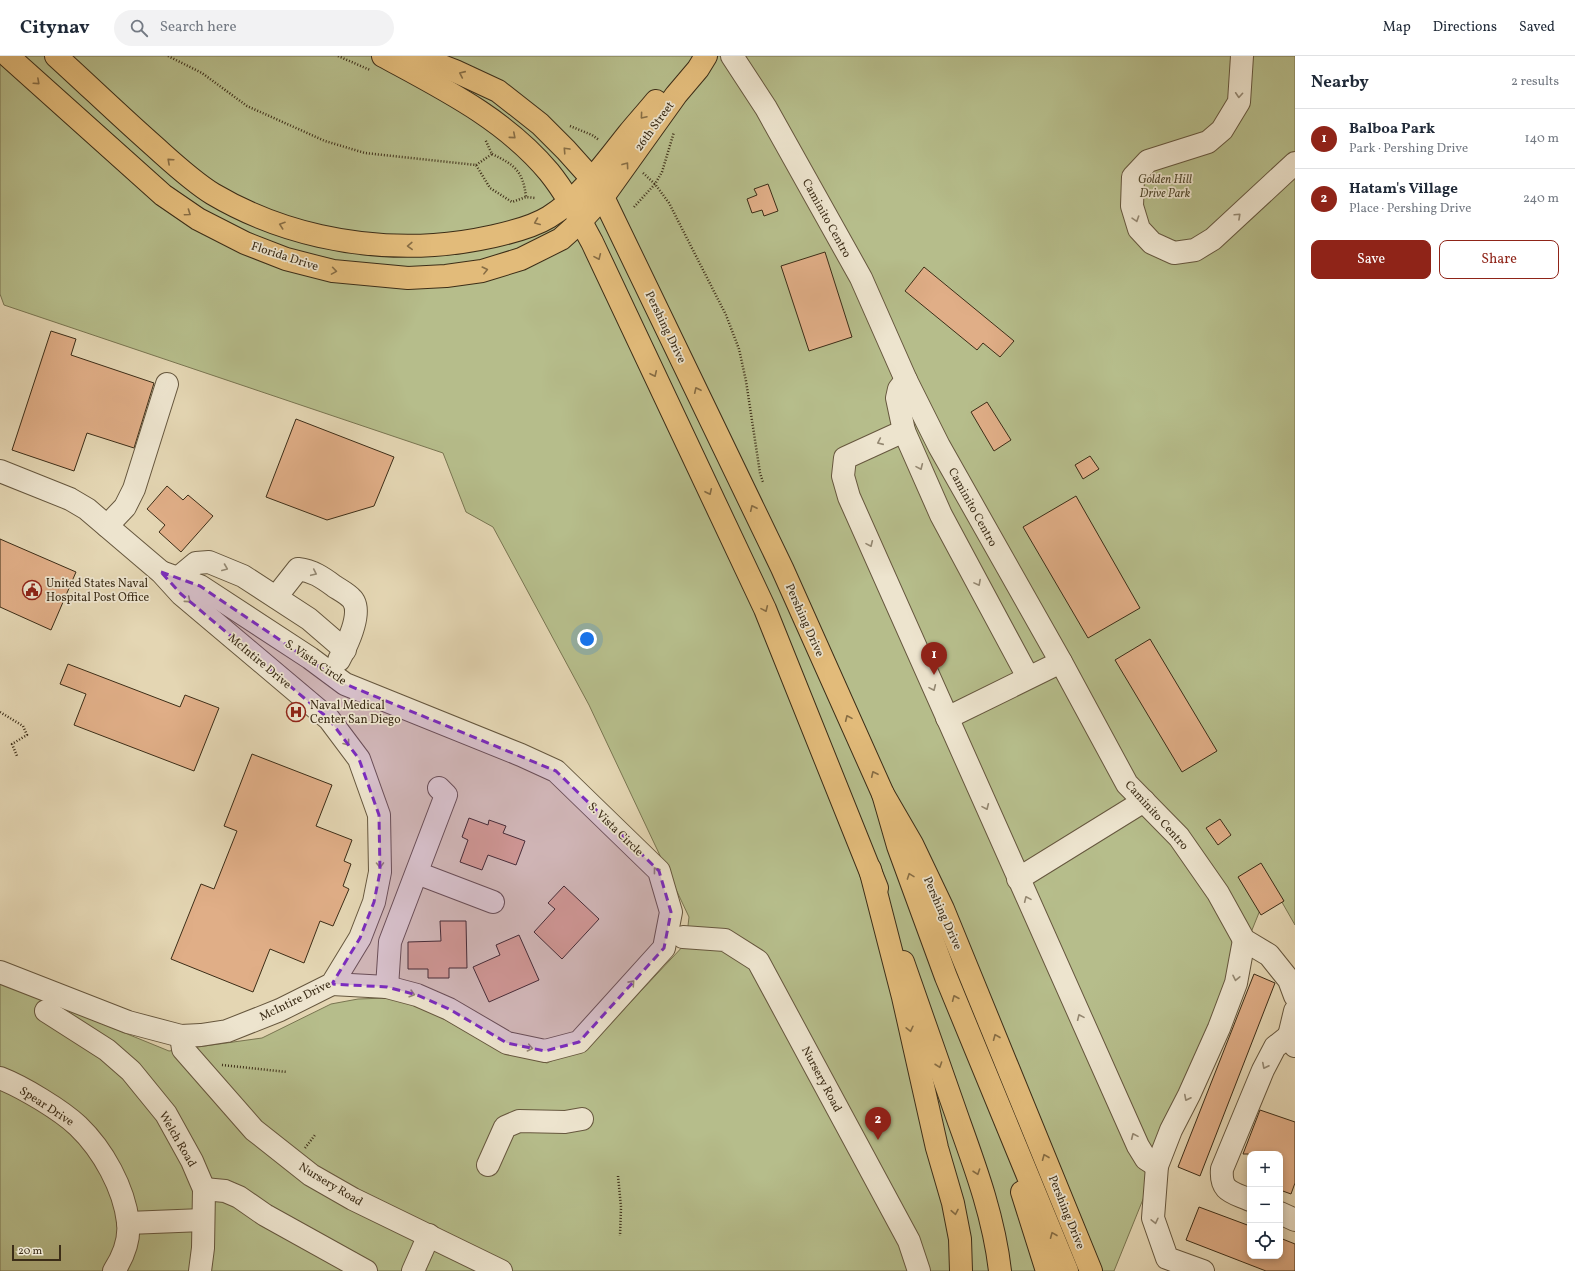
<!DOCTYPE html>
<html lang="en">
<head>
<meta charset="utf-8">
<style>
  :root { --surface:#fff; --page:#f2f2f3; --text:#1f2937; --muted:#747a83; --line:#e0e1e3; --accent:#8f2418 }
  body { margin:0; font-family:Vollkorn,serif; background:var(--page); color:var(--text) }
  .controls { position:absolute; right:12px; bottom:12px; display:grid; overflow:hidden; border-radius:8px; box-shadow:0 2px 6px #0003 }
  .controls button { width:36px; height:36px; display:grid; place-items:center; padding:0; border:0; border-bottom:1px solid var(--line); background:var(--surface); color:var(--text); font:20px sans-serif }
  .scale { position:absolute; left:12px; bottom:10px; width:49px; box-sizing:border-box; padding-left:4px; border:2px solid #3c2d17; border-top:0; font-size:11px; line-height:14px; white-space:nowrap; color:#3c2d17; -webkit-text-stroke:3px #ede4ce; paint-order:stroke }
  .you { position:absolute; left:587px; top:583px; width:14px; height:14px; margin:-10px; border:3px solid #fff; border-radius:50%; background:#1a73e8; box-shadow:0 0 0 6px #1a73e833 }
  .badge { display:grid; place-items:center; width:26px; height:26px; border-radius:50%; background:var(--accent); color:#fff; font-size:13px; font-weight:700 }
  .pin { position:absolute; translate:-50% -33px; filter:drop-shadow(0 1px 2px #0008) }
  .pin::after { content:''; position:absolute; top:21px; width:14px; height:12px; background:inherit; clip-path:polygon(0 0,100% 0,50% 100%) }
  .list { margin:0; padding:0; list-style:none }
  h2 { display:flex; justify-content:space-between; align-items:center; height:52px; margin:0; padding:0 16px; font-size:17px }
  h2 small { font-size:13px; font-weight:400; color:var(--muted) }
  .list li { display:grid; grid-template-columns:26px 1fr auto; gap:12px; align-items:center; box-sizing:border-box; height:60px; padding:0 16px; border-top:1px solid var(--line) }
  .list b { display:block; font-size:15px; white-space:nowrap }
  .list p { margin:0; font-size:13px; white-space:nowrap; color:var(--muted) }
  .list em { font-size:13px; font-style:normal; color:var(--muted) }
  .actions { display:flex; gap:8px; padding:12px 16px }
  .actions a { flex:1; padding:9px 0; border:1px solid var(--accent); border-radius:8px; text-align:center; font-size:14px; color:var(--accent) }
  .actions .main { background:var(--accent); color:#fff }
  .icon { flex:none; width:22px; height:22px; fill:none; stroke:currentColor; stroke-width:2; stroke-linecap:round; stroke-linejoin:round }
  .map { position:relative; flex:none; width:1295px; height:1215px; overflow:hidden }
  header { display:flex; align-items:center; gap:24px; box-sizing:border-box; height:56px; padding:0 20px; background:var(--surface); border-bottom:1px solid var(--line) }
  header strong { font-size:19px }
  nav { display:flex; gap:22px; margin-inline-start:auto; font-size:14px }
  .search { width:280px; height:36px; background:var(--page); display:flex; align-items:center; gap:10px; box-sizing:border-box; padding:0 14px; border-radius:22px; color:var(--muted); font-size:15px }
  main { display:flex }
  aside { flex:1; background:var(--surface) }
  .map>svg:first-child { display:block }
  .green { fill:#b6bd8b; stroke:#797551 }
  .building { fill:#e0ae87; stroke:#3c2d17 }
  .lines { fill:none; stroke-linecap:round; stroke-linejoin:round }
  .minor-casing { stroke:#66573e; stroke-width:24 }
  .major-casing { stroke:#3c2d17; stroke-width:24 }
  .highway-casing { stroke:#3c2d17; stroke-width:24 }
  .path { stroke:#3c2d17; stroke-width:2.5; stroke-dasharray:1 2; stroke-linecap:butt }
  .minor { stroke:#ede4ce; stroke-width:22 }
  .major { stroke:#e2bb7a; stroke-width:22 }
  .highway { stroke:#e2bb7a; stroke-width:22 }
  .oneway { stroke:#876d44 }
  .oneway2 { stroke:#948872 }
  .marked { fill:#7b2cbf; fill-opacity:0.2; stroke:#7b2cbf; stroke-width:3; stroke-dasharray:8 5; stroke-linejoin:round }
  .labels { text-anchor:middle; stroke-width:3.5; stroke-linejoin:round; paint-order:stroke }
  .street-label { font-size:12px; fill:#3c2d17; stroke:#ede4ce }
  .park-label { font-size:12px; font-style:italic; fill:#544a2e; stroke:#ede4ce }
  .poi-label { font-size:12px; fill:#3c2d17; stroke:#ede4ce; text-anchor:start }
</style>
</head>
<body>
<header>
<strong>Citynav</strong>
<div class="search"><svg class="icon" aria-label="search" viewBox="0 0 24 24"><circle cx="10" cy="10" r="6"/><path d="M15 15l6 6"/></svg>Search here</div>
<nav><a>Map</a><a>Directions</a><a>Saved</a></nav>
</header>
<main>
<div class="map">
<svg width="1295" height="1215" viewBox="0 0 1295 1215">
  <rect width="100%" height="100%" fill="#e4d6b3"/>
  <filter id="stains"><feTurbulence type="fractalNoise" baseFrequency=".005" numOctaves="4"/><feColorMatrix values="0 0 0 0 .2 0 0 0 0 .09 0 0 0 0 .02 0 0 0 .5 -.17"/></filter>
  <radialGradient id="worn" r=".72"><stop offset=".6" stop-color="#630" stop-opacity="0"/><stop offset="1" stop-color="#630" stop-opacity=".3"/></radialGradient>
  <path class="green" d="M 0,0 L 1295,0 L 1295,869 L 1271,827 L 1114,1215 L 0,1215 L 0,926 L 169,995 L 262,982 L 331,948 L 358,943 L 386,942 L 417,948 L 503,996 L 547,1007 L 595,984 L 686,887 L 689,861 L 589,649 L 493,471 L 466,456 L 443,397 L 4,249 L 0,238 Z"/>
  <g class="building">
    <path d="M 768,128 L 778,155 L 764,160 L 762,154 L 752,157 L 747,143 L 757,139 L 754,133 Z"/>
    <path d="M 825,196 L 852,281 L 809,295 L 781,210 Z"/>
    <path d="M 924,211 L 1014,285 L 1000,301 L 983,287 L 977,294 L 905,235 Z"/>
    <path d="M 51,275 L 76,283 L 71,299 L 154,327 L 134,392 L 87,377 L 74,415 L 12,394 Z"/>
    <path d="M 987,346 L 1011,384 L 994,395 L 971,356 Z"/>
    <path d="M 296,363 L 394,401 L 374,450 L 327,464 L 266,441 Z"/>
    <path d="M 1090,400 L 1099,413 L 1083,423 L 1075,409 Z"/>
    <path d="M 167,430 L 183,444 L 188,439 L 213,460 L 181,496 L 159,476 L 165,469 L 147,453 Z"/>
    <path d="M 1076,440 L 1140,552 L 1088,582 L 1023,471 Z"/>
    <path d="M 0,483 L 76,516 L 51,574 L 0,551 Z"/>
    <path d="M 1150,583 L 1217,695 L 1182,716 L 1115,604 Z"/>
    <path d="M 68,608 L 180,651 L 185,639 L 219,652 L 194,715 L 74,669 L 86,638 L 60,628 Z"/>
    <path d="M 252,698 L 332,729 L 316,770 L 352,784 L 344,805 L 351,808 L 343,830 L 349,833 L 333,870 L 320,865 L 304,907 L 270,893 L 253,936 L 171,903 L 201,828 L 214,833 L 237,775 L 224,770 Z"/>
    <path d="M 469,762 L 488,769 L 489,764 L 506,770 L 503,777 L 525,785 L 516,809 L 488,799 L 482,814 L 460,806 L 468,784 L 462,781 Z"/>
    <path d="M 1220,763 L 1231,779 L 1218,789 L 1206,772 Z"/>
    <path d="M 1261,807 L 1284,845 L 1261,859 L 1238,821 Z"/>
    <path d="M 564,830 L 599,863 L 562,903 L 534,876 L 555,853 L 548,847 Z"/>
    <path d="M 440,865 L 466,865 L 467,912 L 449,912 L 449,922 L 428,922 L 428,913 L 408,913 L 408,886 L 441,885 Z"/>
    <path d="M 519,879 L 539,924 L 489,946 L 473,911 L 500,899 L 496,889 Z"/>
    <path d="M 1254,918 L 1275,927 L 1200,1120 L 1178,1111 Z"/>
    <path d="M 1260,1054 L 1295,1066 L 1295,1127 L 1291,1138 L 1280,1134 L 1280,1098 L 1243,1098 Z"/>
    <path d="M 1199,1151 L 1250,1170 L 1250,1200 L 1280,1200 L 1280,1182 L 1295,1188 L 1295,1215 L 1266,1215 L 1186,1184 Z"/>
  </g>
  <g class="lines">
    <defs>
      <g id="minor">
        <path d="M 732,0 L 766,52 L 861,222 L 906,324 L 939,390 L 1061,606 L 1127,728 L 1179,781 L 1218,837 L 1244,884 L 1269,899 L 1289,924 L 1295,940"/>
        <path d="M 1242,0 L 1239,46 L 1222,74 L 1208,86 L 1148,105 L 1133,121 L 1132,150 L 1139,173 L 1152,187 L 1174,197 L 1195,194 L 1213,183 L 1295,107"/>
        <path d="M 906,324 L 899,333 L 897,342 L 904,375 L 845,402 L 843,420 L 849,441 L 1138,1090 L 1146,1103 L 1157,1110"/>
        <path d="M 904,375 L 941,459 L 1028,621"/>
        <path d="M 0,415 L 70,443 L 87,453 L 161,516 L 181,538 L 329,663 L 359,703 L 379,759 L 380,816 L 374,846 L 360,882 L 332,928 L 280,954 L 227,975 L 201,979 L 181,980 L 128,966 L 0,916"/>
        <path d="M 107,470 L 125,451 L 134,433 L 167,328"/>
        <path d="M 164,517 L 200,530 L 310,602 L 345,628 L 521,699 L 556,715 L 659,815 L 671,856 L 664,892 L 579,986 L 545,995 L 507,987 L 449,953 L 417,939 L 387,931 L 332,928"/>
        <path d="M 178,522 L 196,507 L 209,506 L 243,520 L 309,563 L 345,594"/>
        <path d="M 276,541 L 298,513 C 313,515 322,521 334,530 C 340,534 348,538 352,543 C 364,556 346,591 339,604"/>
        <path d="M 947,662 L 1061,606"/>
        <path d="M 417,817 L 493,846"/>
        <path d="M 1018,823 L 1144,745"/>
        <path d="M 683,881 L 725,884 L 758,905 L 909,1185 L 919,1215"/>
        <path d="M 387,931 L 390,886 L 446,739 L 439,732"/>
        <path d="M 46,955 L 107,994 L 131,1015 L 166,1058 L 192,1105 L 204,1133 L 203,1192 L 200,1215"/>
        <path d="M 1295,955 L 1289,980 L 1295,990"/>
        <path d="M 181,980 L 183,993 L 254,1074 L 311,1119 L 353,1143 L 501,1215"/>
        <path d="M 0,1022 C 23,1031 61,1054 78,1070 C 103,1094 124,1132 128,1166 C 130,1183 123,1201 114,1215"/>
        <path d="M 488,1109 L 505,1071 L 519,1065 L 565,1066 L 582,1063"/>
        <path d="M 204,1133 L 225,1135 L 239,1141 L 265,1159 L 366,1215"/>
        <path d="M 1250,1144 C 1232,1136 1220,1136 1222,1113 L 1263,1014 L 1275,991 L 1289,980"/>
        <path d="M 1280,1157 L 1295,1164"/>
        <path d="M 128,1167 L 203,1164"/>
        <path d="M 413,1215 L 429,1179"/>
        <path d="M 1203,1215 L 1167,1202 L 1153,1162 L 1157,1110 L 1171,1074 L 1189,1039 L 1219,972 L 1236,927 L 1244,884"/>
      </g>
      <g id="major">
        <path d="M 8,0 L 163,139 L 198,163 L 245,187 L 286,203 L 333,215 L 408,222 L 446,220 L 482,215 L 521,203 L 561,183 L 581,165 L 603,141 L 676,39 L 698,13 L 706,0"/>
        <path d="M 56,0 C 89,30 121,61 154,90 C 173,107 192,125 213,138 C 279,177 358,194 434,189 C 465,187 523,177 549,161 C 582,140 604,108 628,78 C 637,67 647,56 656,45"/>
        <path d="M 383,0 C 442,32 505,63 549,116 C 566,137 579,162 592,186 L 765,553 L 877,832"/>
        <path d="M 412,0 L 419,1 L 455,15 L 498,35 L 540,68 L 566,94 L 592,123 L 603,141 L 782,512 L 883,738 L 912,788 L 943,853 L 1091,1215"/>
        <path d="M 903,906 C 921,958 940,1011 958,1063 C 976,1113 994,1162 1000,1215"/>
      </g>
      <g id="highway">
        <path d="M 883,738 L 898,790 L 946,921 L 1067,1215"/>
        <path d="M 870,813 L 903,941 L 937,1092 L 953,1147 L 960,1183 L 961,1215"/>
        <path d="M 1022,1136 L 1047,1215"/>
      </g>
    </defs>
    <use href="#minor" class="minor-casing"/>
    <use href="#major" class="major-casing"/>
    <use href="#highway" class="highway-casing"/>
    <g class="path">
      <path d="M 168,0 L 202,17 L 247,50 L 325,85 L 365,97 L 476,109 L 490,132 L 512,146 L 526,141 L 535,142"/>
      <path d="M 338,0 L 370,14"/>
      <path d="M 570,70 L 592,79 L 599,84"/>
      <path d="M 492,98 C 515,109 523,115 526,141"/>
      <path d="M 476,109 L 492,98 L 485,83"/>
      <path d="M 643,117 L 655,128 L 669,147 L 726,259 L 739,293 L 746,325 L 760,417 L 763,426"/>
      <path d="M 634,151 L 655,128 L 662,116 L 674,76"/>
      <path d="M 0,656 L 23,670 L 27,679 L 12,688 L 17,700"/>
      <path d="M 222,1009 L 287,1016"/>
      <path d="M 305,1092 L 315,1079"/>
      <path d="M 618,1120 L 621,1151 L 620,1180"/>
    </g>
    <use href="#minor" class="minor"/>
    <use href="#major" class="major"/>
    <use href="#highway" class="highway"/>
  </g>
  <defs><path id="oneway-chevron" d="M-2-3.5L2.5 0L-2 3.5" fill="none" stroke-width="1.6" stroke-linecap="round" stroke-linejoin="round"/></defs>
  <g class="oneway">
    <use href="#oneway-chevron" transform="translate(462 18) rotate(-156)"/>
    <use href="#oneway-chevron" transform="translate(37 26) rotate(42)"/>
    <use href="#oneway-chevron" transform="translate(643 60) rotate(130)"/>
    <use href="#oneway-chevron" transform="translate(513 80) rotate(41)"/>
    <use href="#oneway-chevron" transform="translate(566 94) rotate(-133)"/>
    <use href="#oneway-chevron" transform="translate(170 105) rotate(-138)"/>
    <use href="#oneway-chevron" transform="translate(626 109) rotate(-54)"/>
    <use href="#oneway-chevron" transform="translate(188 157) rotate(35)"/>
    <use href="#oneway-chevron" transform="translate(537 166) rotate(158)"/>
    <use href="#oneway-chevron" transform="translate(282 169) rotate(-161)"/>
    <use href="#oneway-chevron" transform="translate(410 190) rotate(178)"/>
    <use href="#oneway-chevron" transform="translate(598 201) rotate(66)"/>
    <use href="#oneway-chevron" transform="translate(485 214) rotate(-14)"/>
    <use href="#oneway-chevron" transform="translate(334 215) rotate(9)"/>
    <use href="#oneway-chevron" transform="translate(654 318) rotate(65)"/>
    <use href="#oneway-chevron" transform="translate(697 334) rotate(-115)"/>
    <use href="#oneway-chevron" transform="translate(709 436) rotate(65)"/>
    <use href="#oneway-chevron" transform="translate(753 452) rotate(-115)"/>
    <use href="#oneway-chevron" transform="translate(765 553) rotate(66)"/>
    <use href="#oneway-chevron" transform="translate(848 662) rotate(-114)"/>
    <use href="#oneway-chevron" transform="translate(874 718) rotate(-115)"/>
    <use href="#oneway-chevron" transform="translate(910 820) rotate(-110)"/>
    <use href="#oneway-chevron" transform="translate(955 942) rotate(-113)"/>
    <use href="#oneway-chevron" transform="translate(910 973) rotate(77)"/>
    <use href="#oneway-chevron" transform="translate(996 981) rotate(-112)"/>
    <use href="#oneway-chevron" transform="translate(939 1009) rotate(71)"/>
    <use href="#oneway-chevron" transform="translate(1045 1101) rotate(-112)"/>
    <use href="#oneway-chevron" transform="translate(977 1116) rotate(71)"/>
    <use href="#oneway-chevron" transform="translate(955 1156) rotate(79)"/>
    <use href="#oneway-chevron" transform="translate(1053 1179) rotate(-112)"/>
  </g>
  <g class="oneway2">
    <use href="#oneway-chevron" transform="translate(1239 39) rotate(94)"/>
    <use href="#oneway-chevron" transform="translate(1238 160) rotate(-43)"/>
    <use href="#oneway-chevron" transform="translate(1136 163) rotate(72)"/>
    <use href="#oneway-chevron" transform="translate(880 386) rotate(156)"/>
    <use href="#oneway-chevron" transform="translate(920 411) rotate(66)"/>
    <use href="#oneway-chevron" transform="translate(870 488) rotate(66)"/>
    <use href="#oneway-chevron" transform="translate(225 512) rotate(22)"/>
    <use href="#oneway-chevron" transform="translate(314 517) rotate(25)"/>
    <use href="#oneway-chevron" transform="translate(978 527) rotate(62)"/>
    <use href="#oneway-chevron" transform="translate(188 544) rotate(40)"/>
    <use href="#oneway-chevron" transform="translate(933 632) rotate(66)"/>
    <use href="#oneway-chevron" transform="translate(347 687) rotate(53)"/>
    <use href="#oneway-chevron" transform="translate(986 751) rotate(66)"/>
    <use href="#oneway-chevron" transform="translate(380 809) rotate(89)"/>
    <use href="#oneway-chevron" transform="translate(656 814) rotate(-128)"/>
    <use href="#oneway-chevron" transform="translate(1027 843) rotate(-114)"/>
    <use href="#oneway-chevron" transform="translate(1236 922) rotate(102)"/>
    <use href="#oneway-chevron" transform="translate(632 927) rotate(-48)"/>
    <use href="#oneway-chevron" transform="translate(412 938) rotate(16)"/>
    <use href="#oneway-chevron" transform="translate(1080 961) rotate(-114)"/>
    <use href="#oneway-chevron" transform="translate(530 992) rotate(12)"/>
    <use href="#oneway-chevron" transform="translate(1265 1010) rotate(117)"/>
    <use href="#oneway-chevron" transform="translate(1187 1042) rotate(117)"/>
    <use href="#oneway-chevron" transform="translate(1134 1080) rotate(-114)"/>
    <use href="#oneway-chevron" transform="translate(1155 1165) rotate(77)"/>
  </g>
  <path class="marked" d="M 161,516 L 200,530 L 345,628 L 556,715 L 659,815 L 671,856 L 664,892 L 579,986 L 545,995 L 507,987 L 449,953 L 417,939 L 387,931 L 332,928 L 360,882 L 374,846 L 380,816 L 379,759 L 359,703 L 329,663 L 181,538 Z"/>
  <defs>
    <symbol id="civic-ring" viewBox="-11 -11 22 22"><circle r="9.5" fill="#ede4ce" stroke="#8f2418" stroke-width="1.5"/><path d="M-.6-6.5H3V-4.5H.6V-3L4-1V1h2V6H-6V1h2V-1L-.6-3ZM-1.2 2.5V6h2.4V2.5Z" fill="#8f2418"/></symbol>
    <symbol id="hospital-ring" viewBox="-11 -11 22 22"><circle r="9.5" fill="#ede4ce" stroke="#8f2418" stroke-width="1.5"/><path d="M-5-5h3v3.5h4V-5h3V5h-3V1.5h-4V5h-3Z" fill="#8f2418"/></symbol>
  </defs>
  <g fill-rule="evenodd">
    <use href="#civic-ring" x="21" y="523" width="22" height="22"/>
    <use href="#hospital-ring" x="285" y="645" width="22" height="22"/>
  </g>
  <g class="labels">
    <g class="street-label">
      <text transform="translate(654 70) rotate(-54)" y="4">26th Street</text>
      <text transform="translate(827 162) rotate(61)" y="4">Caminito Centro</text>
      <text transform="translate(285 200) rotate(18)" y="4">Florida Drive</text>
      <text transform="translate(666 271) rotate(64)" y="4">Pershing Drive</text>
      <text transform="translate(973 451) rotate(61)" y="4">Caminito Centro</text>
      <text transform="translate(805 564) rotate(66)" y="4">Pershing Drive</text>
      <text transform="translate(260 605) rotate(40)" y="4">McIntire Drive</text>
      <text transform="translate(316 606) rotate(34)" y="4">S. Vista Circle</text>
      <text transform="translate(1157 759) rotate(48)" y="4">Caminito Centro</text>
      <text transform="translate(616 773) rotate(44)" y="4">S. Vista Circle</text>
      <text transform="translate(943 857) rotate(66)" y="4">Pershing Drive</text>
      <text transform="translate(295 944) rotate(-26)" y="4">McIntire Drive</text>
      <text transform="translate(822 1023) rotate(62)" y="4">Nursery Road</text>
      <text transform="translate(47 1050) rotate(33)" y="4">Spear Drive</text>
      <text transform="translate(178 1083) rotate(60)" y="4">Welch Road</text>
      <text transform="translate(331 1128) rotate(31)" y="4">Nursery Road</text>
      <text transform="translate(1067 1156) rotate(68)" y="4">Pershing Drive</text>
    </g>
    <g class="park-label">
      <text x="1165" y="127">Golden Hill<tspan x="1165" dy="14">Drive Park</tspan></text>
    </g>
    <g class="poi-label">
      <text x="46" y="531">United States Naval<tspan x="46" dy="14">Hospital Post Office</tspan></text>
      <text x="310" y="653">Naval Medical<tspan x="310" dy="14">Center San Diego</tspan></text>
    </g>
  </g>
  <rect width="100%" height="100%" filter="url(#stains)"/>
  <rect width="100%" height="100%" fill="url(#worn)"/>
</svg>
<div class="controls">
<button>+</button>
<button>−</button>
<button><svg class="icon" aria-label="locate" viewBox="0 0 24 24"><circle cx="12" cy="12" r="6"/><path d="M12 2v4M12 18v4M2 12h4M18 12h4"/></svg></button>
</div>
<div class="scale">20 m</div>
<div class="you"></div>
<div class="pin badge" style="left:934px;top:619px">1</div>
<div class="pin badge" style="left:878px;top:1084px">2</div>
</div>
<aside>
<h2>Nearby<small>2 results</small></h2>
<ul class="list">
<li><span class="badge">1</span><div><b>Balboa Park</b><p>Park · Pershing Drive</p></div><em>140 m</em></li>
<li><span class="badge">2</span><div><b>Hatam's Village</b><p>Place · Pershing Drive</p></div><em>240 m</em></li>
</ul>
<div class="actions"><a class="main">Save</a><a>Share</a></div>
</aside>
</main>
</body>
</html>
